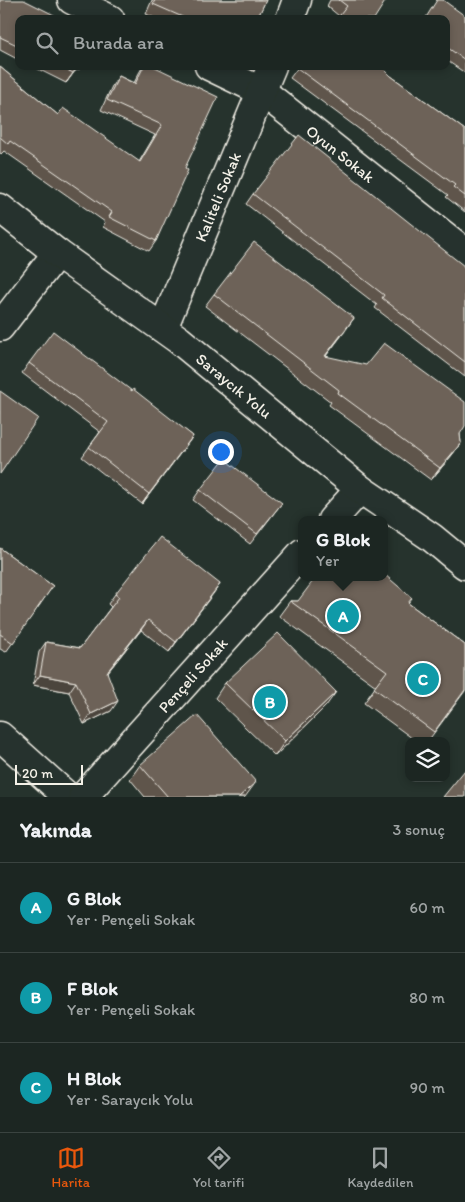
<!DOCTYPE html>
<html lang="tr">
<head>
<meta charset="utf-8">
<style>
  :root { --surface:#1c2622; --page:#252e2a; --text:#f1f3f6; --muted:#a0a5a5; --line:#3a4340; --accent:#ea580c }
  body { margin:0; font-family:Itim,sans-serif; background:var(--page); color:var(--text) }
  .controls { position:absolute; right:15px; bottom:15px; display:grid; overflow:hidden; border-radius:10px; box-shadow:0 2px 8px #0003 }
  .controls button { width:45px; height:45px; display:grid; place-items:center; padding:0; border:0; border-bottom:1px solid var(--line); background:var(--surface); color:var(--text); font:25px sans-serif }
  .scale { position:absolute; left:15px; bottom:12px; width:68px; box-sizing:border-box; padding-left:5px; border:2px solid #f4f1e8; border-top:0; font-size:14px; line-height:18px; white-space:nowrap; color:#f4f1e8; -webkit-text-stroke:4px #26332d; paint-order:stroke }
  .you { position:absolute; left:220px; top:451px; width:18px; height:18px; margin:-12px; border:4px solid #fff; border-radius:50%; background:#1a73e8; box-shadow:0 0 0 8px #1a73e833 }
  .badge { display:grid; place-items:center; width:32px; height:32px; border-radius:50%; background:var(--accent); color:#fff; font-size:16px; font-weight:700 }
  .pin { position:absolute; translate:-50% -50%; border:2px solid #fff; box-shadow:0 1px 5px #0006 }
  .popup { position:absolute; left:298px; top:516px; width:90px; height:65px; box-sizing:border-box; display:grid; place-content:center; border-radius:10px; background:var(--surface); filter:drop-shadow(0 1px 4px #0005); font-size:16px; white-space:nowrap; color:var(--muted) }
  .popup b { font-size:19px; color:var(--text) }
  .popup::after { content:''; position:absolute; left:50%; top:100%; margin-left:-10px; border:10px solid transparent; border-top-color:var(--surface) }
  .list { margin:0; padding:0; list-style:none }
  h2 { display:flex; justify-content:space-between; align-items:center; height:65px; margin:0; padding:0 20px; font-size:21px }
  h2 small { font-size:16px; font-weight:400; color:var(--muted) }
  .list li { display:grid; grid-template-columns:32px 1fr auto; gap:15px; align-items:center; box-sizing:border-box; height:90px; padding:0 20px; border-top:1px solid var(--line) }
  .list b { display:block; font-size:19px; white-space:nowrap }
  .list p { margin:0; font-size:16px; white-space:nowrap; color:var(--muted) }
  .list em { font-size:16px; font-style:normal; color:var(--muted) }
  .icon { flex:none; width:28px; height:28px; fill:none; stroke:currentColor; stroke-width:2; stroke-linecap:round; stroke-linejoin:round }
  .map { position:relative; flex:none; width:465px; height:797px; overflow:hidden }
  .search { position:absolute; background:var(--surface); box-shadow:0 2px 8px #0003; left:15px; right:15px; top:15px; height:55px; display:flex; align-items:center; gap:12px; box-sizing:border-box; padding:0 18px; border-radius:10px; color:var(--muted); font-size:19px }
  .sheet { height:335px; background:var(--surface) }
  nav { display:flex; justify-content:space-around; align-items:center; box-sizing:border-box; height:70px; border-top:1px solid var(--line); background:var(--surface); font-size:14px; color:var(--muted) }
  nav a { display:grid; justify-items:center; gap:2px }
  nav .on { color:var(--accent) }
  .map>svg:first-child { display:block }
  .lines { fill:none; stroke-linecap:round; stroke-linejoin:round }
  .minor-casing { stroke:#f4f1e8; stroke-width:31 }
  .major-casing { stroke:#f4f1e8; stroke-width:31 }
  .minor { stroke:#26332d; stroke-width:28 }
  .major { stroke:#26332d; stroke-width:28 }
  .wall { fill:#5e544c; stroke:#f4f1e8 }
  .shaded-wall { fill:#4c453e; stroke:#f4f1e8 }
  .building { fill:#6d6258; stroke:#f4f1e8 }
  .labels { text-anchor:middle; stroke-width:4; stroke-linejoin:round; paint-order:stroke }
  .street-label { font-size:16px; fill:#f4f1e8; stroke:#26332d }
</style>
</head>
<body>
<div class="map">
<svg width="465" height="797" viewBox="0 0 465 797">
  <rect width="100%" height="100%" fill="#26332d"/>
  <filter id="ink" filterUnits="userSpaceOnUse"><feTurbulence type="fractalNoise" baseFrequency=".02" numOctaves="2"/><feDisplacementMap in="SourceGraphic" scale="10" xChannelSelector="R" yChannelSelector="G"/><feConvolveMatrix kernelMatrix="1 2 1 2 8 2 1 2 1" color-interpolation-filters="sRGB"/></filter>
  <g filter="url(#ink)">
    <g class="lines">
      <defs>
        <g id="minor">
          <path d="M 72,0 L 110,19"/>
          <path d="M 452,0 L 465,9"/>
          <path d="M 290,19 L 297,0"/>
          <path id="s1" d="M 209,66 L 263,92 L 465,252"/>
          <path d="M 0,327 L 57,253"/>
          <path id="s2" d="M 163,328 L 272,66"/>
          <path d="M 332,520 L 360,489"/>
          <path d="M 0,736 L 68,797"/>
          <path id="s3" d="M 83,797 L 302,553"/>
        </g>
        <g id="major">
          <path id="s4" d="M 0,208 L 57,253 L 179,340 L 360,489 L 431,537 L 465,565"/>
        </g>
      </defs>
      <use href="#minor" class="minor-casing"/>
      <use href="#major" class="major-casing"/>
      <use href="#minor" class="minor"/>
      <use href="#major" class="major"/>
    </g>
    <g class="wall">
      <path d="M 0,0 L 19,19 L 19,60 L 0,50 Z"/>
      <path d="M 152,0 L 266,0 L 257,19 L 157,19 L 146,14 Z"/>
      <path d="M 330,0 L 386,0 L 339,16 L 327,6 Z"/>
      <path d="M 465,16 L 465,73 L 446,60 L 446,19 Z"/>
      <path d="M 32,66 L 85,66 L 75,71 L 66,83 Z"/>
      <path d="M 143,66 L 153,66 L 185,168 L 156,241 L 149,251 L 103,227 L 105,222 L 4,151 L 1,154 L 0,153 L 0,67 L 58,115 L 139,162 L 155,135 L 101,110 L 112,86 L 119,76 L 134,83 L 139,73 Z"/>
      <path d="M 299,66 L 391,76 L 465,130 L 465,212 L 446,197 L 448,195 L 290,78 Z"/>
      <path d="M 253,194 L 463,267 L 465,269 L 465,377 L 375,308 L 377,305 L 246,204 Z"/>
      <path d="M 214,294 L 345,331 L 326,356 L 460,434 L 461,443 L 452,455 L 431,480 L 329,405 L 331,402 L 205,306 Z"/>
      <path d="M 29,363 L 132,391 L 193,436 L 142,504 L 82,457 L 100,432 L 22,373 Z"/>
      <path d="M 200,490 L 282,503 L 250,544 L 193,500 Z"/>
      <path d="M 0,548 L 53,586 L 6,652 L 0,649 Z"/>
      <path d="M 220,584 L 169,652 L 141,630 L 107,673 L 111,711 L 84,724 L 69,692 L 33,685 L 39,652 L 46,642 L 80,648 L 111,607 L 108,604 L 115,594 Z"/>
      <path d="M 290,601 L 408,603 L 465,645 L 465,691 L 428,741 L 416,741 L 364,703 L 376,686 L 279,616 Z"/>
      <path d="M 225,683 L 326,706 L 275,756 L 215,698 Z"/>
      <path d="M 140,765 L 245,797 L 145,797 L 130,779 Z"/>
    </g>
    <g class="shaded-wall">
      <path d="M 78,66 L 85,66 L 75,71 L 66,83 Z"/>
      <path d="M 354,318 L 345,331 L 316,368 L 325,356 Z"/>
      <path d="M 193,436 L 186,446 L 142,504 L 149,494 Z"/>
      <path d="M 461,443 L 452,455 L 431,480 L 440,468 Z"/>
      <path d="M 220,584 L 213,594 L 169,652 L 176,642 Z"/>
      <path d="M 148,620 L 141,630 L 100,682 L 107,672 Z"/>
      <path d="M 40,675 L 76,682 L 69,692 L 33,685 Z"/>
      <path d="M 336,692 L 326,706 L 275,756 L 285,741 Z"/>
      <path d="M 118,701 L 111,711 L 84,724 L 91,714 Z"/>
      <path d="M 256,782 L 245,797 L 239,797 Z"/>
    </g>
    <g class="building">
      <path d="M 0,0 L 24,0 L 62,19 L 19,19 L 19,46 L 0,37 Z"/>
      <path d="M 155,0 L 266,0 L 257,19 L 187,19 L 153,4 Z"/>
      <path d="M 339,0 L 386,0 L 374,19 L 337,19 L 347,6 Z"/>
      <path d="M 437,0 L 443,0 L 465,16 L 465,60 L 448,48 L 446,51 L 446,19 L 425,19 Z"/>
      <path d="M 59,66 L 78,66 L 73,73 Z"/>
      <path d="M 144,66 L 153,66 L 218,97 L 185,168 L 188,170 L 156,241 L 109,217 L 112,212 L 10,141 L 8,144 L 0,137 L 0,67 L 58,115 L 63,108 L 140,162 L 162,125 L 107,100 L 119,76 L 135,84 Z"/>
      <path d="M 299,66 L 381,66 L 391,76 L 465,130 L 465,196 L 453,187 L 455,185 L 297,68 Z"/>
      <path d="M 299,135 L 464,266 L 463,267 L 465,269 L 465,362 L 382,298 L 384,295 L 253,194 Z"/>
      <path d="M 254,242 L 354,318 L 325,356 L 366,365 L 384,343 L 465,402 L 465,426 L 460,434 L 461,443 L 440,468 L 338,393 L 339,390 L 214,294 Z"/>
      <path d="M 53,331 L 132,391 L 133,389 L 193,436 L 149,494 L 89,447 L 108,422 L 29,363 Z"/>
      <path d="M 0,391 L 38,418 L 0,474 Z"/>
      <path d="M 224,459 L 282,503 L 257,534 L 200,490 Z"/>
      <path d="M 160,537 L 220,584 L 176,642 L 148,620 L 107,672 L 118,701 L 91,714 L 76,682 L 40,675 L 46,642 L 80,648 L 119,597 L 115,594 Z"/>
      <path d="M 0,548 L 53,586 L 13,643 L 0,634 Z"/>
      <path d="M 384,574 L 412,598 L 408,603 L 465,645 L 465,690 L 434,732 L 374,688 L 387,671 L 290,601 L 298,601 L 316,577 L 384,577 Z"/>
      <path d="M 278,633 L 336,692 L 285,741 L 225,683 Z"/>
      <path d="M 197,715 L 256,782 L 239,797 L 168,797 L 140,765 Z"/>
      <path d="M 465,770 L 465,797 L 443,797 Z"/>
    </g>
  </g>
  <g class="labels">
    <g class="street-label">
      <text dy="6" stroke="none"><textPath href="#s1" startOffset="159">Oyun Sokak</textPath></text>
      <text dy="6" stroke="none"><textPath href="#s2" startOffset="142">Kaliteli Sokak</textPath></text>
      <text dy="6" stroke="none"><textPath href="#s4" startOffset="294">Saraycık Yolu</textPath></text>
      <text dy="6" stroke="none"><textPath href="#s3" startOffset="164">Pençeli Sokak</textPath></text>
    </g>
  </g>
</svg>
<div class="controls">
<button><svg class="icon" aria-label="layers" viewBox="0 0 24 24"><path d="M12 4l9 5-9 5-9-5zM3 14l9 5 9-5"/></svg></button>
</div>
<div class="scale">20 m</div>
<div class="you"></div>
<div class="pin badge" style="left:343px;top:616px;background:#0f9aa8">A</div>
<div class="popup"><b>G Blok</b>Yer</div>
<div class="pin badge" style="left:270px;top:702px;background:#0f9aa8">B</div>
<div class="pin badge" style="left:423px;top:679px;background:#0f9aa8">C</div>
<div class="search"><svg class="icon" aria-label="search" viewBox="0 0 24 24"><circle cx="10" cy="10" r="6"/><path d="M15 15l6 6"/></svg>Burada ara</div>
</div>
<section class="sheet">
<h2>Yakında<small>3 sonuç</small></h2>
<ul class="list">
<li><span class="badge" style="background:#0f9aa8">A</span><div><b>G Blok</b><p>Yer · Pençeli Sokak</p></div><em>60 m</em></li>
<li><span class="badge" style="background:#0f9aa8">B</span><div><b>F Blok</b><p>Yer · Pençeli Sokak</p></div><em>80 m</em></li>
<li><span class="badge" style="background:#0f9aa8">C</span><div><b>H Blok</b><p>Yer · Saraycık Yolu</p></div><em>90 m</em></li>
</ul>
</section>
<nav>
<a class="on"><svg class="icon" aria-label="map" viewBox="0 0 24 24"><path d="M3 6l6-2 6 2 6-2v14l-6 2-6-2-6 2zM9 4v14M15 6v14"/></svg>Harita</a>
<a><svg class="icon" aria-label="directions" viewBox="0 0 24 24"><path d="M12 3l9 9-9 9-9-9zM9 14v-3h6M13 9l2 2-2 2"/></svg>Yol tarifi</a>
<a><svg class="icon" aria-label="saved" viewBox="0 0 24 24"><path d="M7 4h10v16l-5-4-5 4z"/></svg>Kaydedilen</a>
</nav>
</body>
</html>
